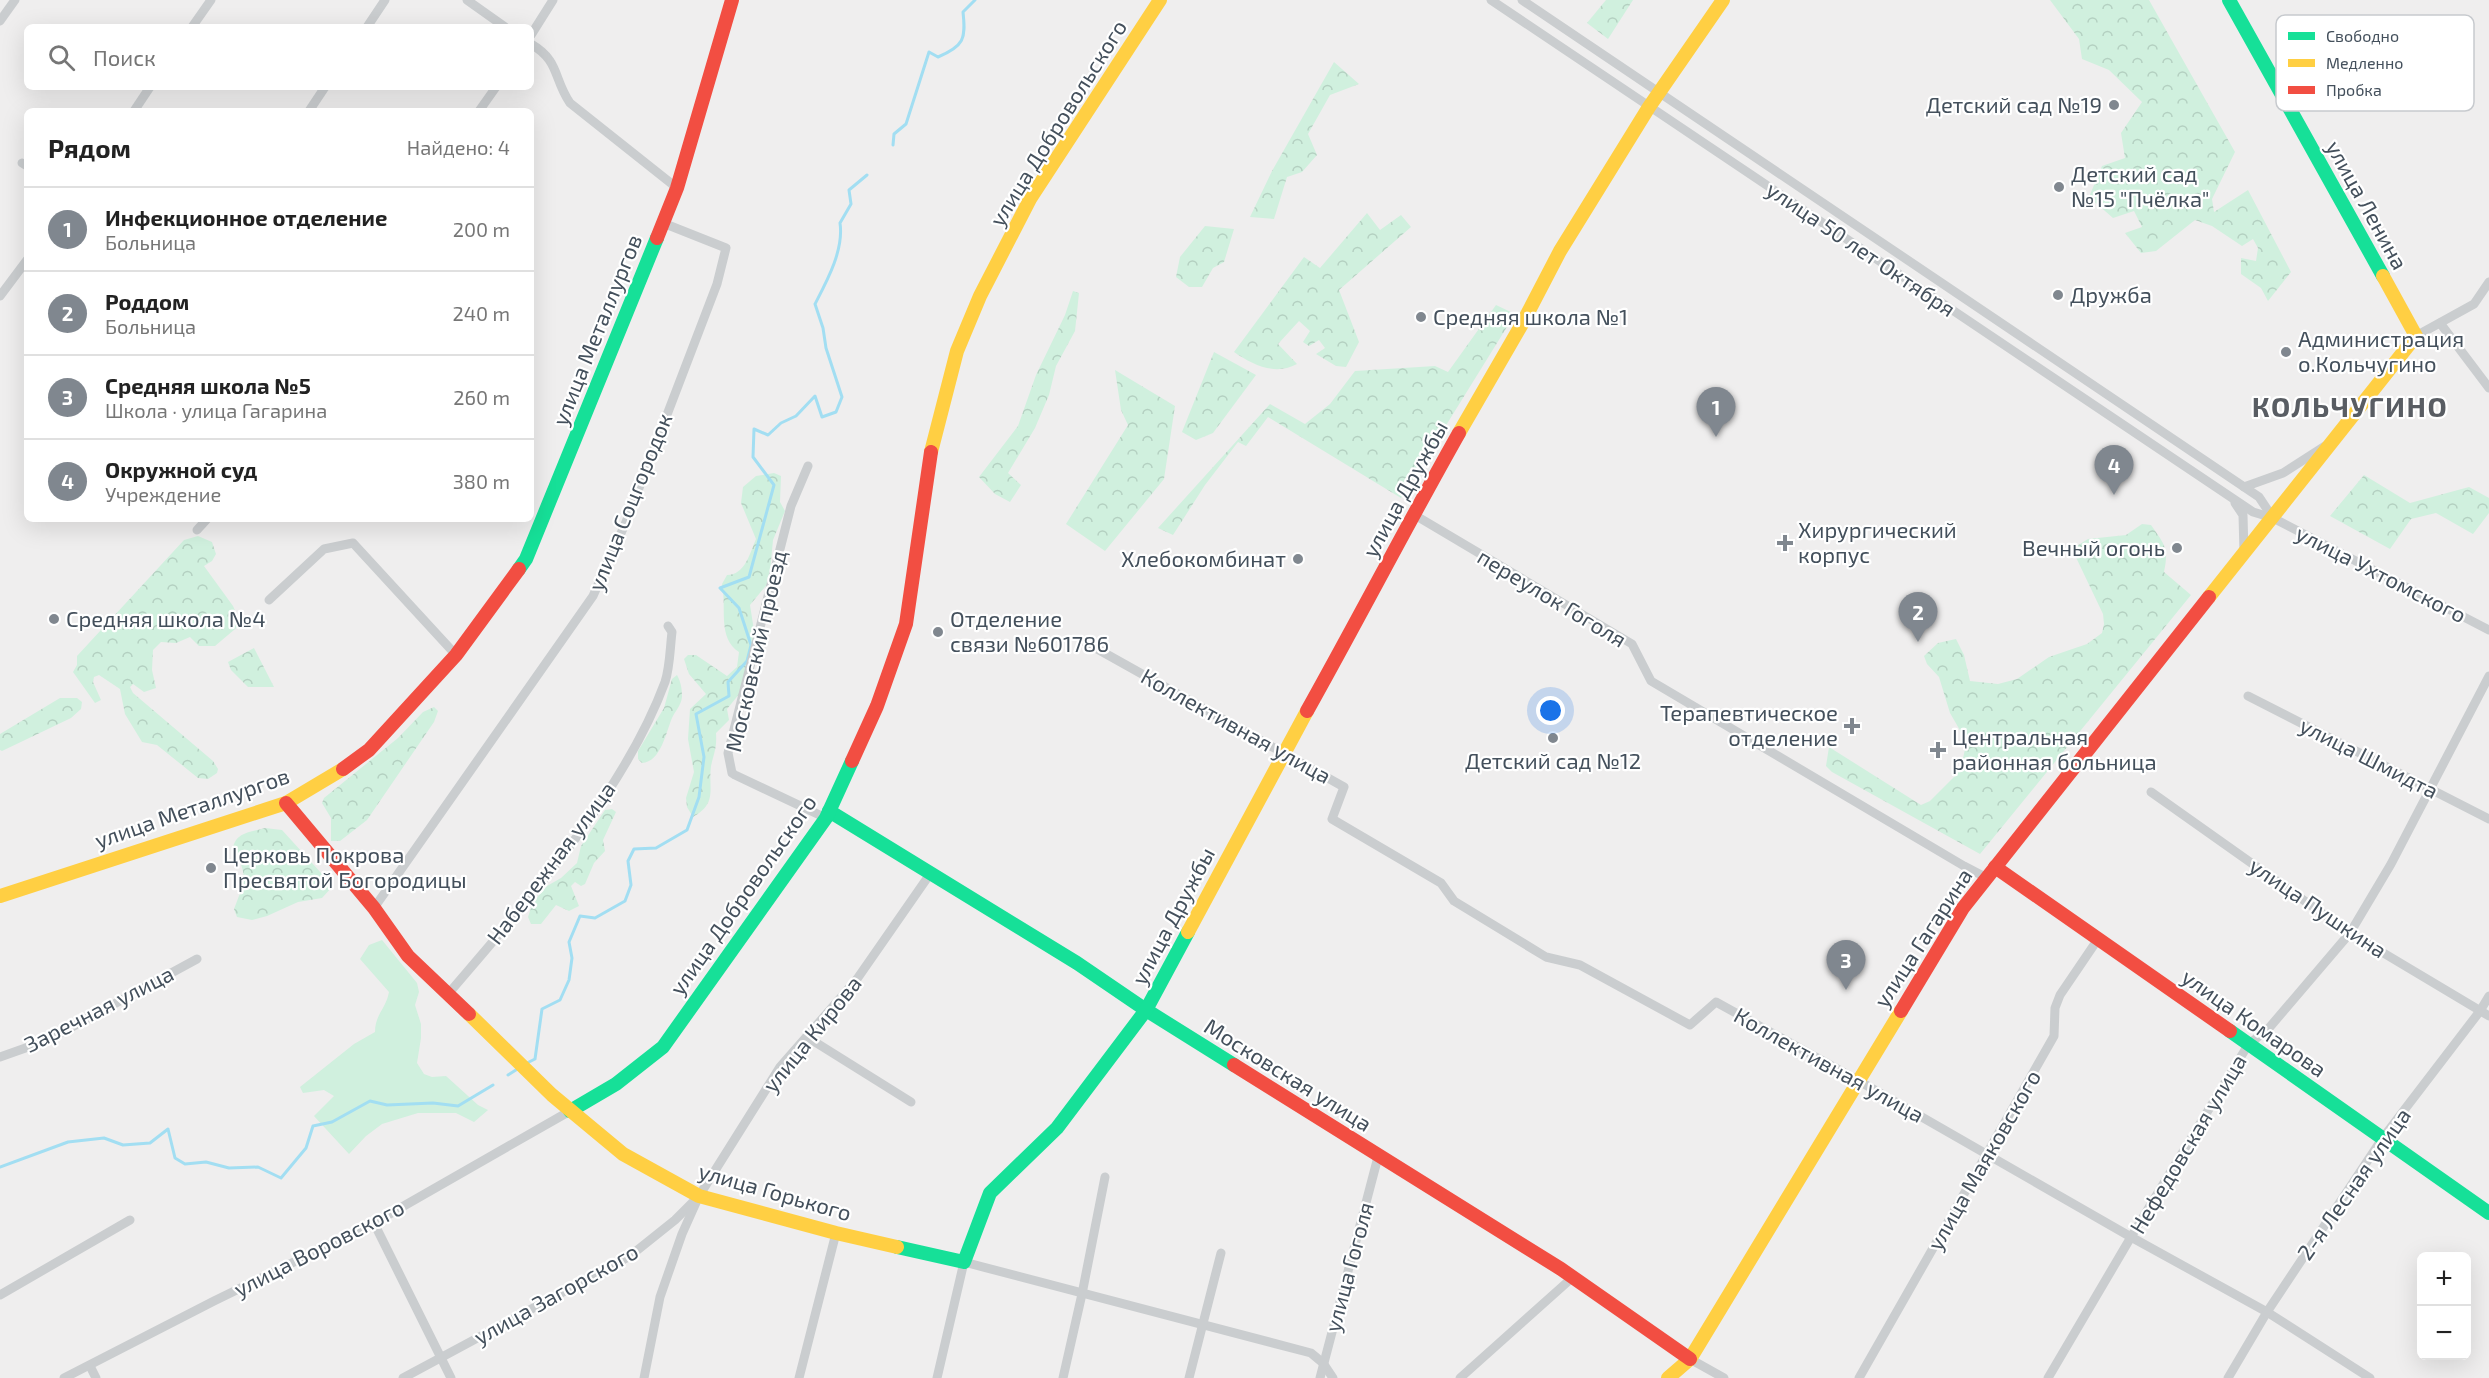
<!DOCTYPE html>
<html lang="ru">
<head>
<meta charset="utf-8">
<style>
  :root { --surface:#fff; --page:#f6f6f6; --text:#222; --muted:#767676; --line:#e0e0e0; --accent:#80878f }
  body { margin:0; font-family:"Exo 2",sans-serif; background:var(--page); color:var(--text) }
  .controls { position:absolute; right:18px; bottom:18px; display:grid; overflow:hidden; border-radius:9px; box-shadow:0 6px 24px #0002 }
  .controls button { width:54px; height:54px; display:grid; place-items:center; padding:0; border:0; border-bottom:2px solid var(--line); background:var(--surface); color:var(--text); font:30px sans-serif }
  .you { position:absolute; left:1551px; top:711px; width:21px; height:21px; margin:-15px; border:4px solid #fff; border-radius:50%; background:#1a73e8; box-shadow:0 0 0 9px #1a73e833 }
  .badge { display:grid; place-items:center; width:39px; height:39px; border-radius:50%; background:var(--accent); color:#fff; font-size:20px; font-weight:700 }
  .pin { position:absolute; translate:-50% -50px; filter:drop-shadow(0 2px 3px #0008) }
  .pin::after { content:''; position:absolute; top:32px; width:21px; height:18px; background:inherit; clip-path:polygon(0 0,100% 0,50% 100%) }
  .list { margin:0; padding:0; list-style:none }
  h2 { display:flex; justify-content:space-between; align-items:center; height:78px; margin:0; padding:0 24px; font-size:26px }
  h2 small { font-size:20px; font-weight:400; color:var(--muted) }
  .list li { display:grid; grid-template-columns:39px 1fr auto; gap:18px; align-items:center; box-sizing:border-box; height:84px; padding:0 24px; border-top:2px solid var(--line) }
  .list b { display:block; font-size:22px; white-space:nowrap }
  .list p { margin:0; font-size:20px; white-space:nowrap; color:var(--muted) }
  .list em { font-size:20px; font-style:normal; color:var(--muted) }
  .icon { flex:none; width:33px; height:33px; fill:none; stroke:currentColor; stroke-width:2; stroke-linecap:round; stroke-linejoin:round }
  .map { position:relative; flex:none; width:2489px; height:1378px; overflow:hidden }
  .search { position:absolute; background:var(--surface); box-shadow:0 6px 24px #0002; left:24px; top:24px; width:510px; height:66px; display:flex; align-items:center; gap:15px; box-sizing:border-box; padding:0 21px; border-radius:9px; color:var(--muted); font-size:22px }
  .panel { position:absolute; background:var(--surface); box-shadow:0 6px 24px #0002; left:24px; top:108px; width:510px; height:414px; border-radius:9px }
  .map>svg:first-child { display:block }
  .grass { fill:#d0f0de }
  .forest { fill:url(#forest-crowns) }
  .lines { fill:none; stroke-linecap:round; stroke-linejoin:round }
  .stream { stroke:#a2def2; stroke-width:3 }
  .street { stroke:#cacdcf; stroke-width:9 }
  .fast { stroke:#16e098; stroke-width:14 }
  .slow { stroke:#ffcf43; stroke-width:14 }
  .jam { stroke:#f24e42; stroke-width:14 }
  .poi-dot { fill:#80878f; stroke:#fff; stroke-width:2 }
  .labels { text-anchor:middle; stroke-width:4.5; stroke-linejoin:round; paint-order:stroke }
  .poi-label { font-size:22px; fill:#44505c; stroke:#fff; text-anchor:start }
  .street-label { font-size:22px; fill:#44505c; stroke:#fff }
  .district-label { font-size:28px; font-weight:bold; letter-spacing:1.5px; fill:#595d63; stroke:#fff }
  .key { fill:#fff; stroke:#c7cace; stroke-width:1.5 }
  .key-label { font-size:16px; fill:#44505c }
</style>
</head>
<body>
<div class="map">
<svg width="2489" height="1378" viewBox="0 0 2489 1378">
  <defs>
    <pattern id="forest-crowns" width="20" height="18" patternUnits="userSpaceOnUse" patternTransform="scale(1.5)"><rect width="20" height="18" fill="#d0f0de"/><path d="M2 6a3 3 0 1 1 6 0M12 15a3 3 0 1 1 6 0" fill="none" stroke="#b4d0c1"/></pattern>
  </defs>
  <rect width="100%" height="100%" fill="#efeeee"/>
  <path class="grass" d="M 382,940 L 417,983 L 419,992 L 415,1005 L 421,1024 L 421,1038 L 417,1063 L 424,1074 L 432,1077 L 446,1076 L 478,1105 L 488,1110 L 474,1122 L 456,1113 L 418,1113 L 382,1124 L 366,1136 L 349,1154 L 314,1116 L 334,1096 L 324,1090 L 303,1093 L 300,1087 L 354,1044 L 375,1032 C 375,1014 386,1009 389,992 L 360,959 L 369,945 Z"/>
  <g class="forest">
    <path d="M 1606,0 L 1633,0 L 1608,39 L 1587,23 Z"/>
    <path d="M 2050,0 L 2149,0 L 2235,152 L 2212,199 L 2214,212 L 2248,190 L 2291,272 L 2268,301 L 2261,288 L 2241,274 L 2241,258 L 2256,261 L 2258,248 L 2253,239 L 2242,246 L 2212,226 L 2195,220 L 2156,251 L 2141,253 L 2125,233 L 2142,227 L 2134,211 L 2113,218 L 2089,197 L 2102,166 L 2125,158 L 2121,133 L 2142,102 L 2109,70 L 2082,59 L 2079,39 Z"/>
    <path d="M 1334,62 L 1359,84 L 1330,95 L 1308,134 L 1317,155 L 1302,172 L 1287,177 L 1274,219 L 1250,217 L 1272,171 Z"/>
    <path d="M 1367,213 L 1380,230 L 1401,215 L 1411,227 L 1339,290 L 1359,342 L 1346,367 L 1336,366 L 1316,354 L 1325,348 L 1319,340 L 1309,346 L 1303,342 L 1310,331 L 1299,321 L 1278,344 L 1297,364 C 1275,376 1253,365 1234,352 L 1304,257 L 1320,268 Z"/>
    <path d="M 1205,226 L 1234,229 L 1224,262 L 1213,268 L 1202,287 L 1189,287 L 1176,277 L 1180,257 Z"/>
    <path d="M 1073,291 L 1079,293 L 1075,331 L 1056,366 L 1049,395 L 1035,428 L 1008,473 L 1021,485 L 1010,502 L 995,494 L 979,477 L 1018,426 L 1036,375 L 1065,315 Z"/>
    <path d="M 1496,305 L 1515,314 L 1401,498 L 1268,417 L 1246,446 L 1238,442 L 1205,485 L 1173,535 L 1158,528 L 1270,404 L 1305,424 L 1330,404 L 1355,371 L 1435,366 L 1448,372 Z"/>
    <path d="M 1214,352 L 1256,375 L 1213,433 L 1196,440 L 1182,432 Z"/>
    <path d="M 1115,370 L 1175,406 L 1164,479 L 1105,551 L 1066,524 L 1128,425 L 1121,410 Z"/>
    <path d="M 774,473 L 781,476 L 780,502 L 785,511 L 773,540 L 769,582 L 750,605 L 755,637 L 740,693 L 727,709 L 729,720 L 716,733 C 717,748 714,753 711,766 C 708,789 718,803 693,817 L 687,807 L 686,798 L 694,772 L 688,739 L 690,709 L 706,694 L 689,674 L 684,659 L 688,655 L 696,655 L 727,676 L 737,667 L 739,652 C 717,638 727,608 722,584 L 727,575 C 745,575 750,553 756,539 L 741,503 L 743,487 L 756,476 Z"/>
    <path d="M 2364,475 L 2410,503 L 2469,487 L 2489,498 L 2489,513 L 2473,534 L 2436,513 L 2411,519 L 2390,549 L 2330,516 Z"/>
    <path d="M 2142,524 L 2151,525 C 2165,545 2169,548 2164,572 L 2191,595 L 1980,854 L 1832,772 L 1826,766 L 1829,747 L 1921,805 L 1930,801 L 1956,775 L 1961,768 L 1965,749 L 1965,739 L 1950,713 L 1939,677 L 1927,664 L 1924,656 L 1938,643 L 1956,639 L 1964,655 L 1970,681 L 1998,684 L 2017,679 L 2049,657 L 2087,644 L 2102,633 L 2104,624 L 2103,614 L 2072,549 L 2088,539 L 2126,535 Z"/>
    <path d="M 198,536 L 212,542 L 216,554 L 212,561 L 204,566 L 233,606 L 241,624 L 215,646 L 199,646 L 190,637 L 176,643 L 161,642 L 153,650 L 152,670 L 156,688 L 144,692 L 133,684 L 130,687 L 133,693 L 213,761 L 218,769 L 217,773 L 208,779 L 198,778 L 157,745 L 142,742 L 125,714 L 120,689 L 99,675 L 94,677 L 93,682 L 101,700 L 95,703 L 73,672 L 77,665 L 77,656 L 184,540 Z"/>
    <path d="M 254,648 L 274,687 L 248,687 L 231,670 L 228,662 Z"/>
    <path d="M 677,675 C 681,682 682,689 682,697 C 681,706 675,711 672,718 C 666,732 661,762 642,763 L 638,759 L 638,751 L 664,708 L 672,679 Z"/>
    <path d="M 60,698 L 77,698 L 82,702 L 81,709 L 71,718 L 2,751 L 0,750 L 0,734 Z"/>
    <path d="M 434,707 L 438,711 L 434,722 L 367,820 L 340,841 L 331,841 L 331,818 L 322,803 L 324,798 L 398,738 L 423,712 Z"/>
    <path d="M 612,809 L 616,812 L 603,840 L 605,851 L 594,863 L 585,884 L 581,886 L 575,882 L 571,886 L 579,906 L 569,911 L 556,905 L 541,924 L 531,924 L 528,917 L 533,902 L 547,886 L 561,878 L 577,863 L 581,846 L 605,810 Z"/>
    <path d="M 265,828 L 282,830 L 333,886 L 322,898 L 298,902 L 267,916 L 252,920 L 237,917 L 234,909 C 245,880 249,877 233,848 C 236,832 251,832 265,828 Z"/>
  </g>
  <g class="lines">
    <g class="stream">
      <path d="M 893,145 L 894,134 L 906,124 L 929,52 L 938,57 C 964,46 966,39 963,12 L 975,0"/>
      <path d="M 527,1063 L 535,1059 L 542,1009 L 560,1000 L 569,980 L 572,958 L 569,942 L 580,916 L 595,918 L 625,901 L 631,885 L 628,861 L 634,849 L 656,848 L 687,830 L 699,797 L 704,757 L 696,714 L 729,696 L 728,682 L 747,661 L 751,645 L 739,608 L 720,588 L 749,577 L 774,485 L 753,457 L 754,429 L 768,435 L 781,423 L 796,416 L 815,396 L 822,417 L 836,412 L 842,397 L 826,348 L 823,328 L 815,304 C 827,281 844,250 840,223 L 851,204 L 849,190 L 867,175"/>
      <path d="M 508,1075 L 519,1068"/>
      <path d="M 0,1167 L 68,1142 L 104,1138 L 123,1145 L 150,1143 L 168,1129 L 175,1158 L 185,1164 L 206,1162 L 229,1168 L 258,1167 L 281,1178 L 306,1148 L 313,1126 L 332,1122 L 370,1101 L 387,1105 L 433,1103 L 458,1106 L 493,1085"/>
    </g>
    <g class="street">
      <path d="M 467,0 L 505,27"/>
      <path d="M 1491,0 L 2253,512 L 2273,518 L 2489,630"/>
      <path d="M 1522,0 L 2259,497 L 2273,518"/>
      <path d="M 0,21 L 15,0"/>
      <path d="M 192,27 L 211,0"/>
      <path d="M 367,27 L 385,0"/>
      <path d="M 531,35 L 553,0"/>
      <path d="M 531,44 C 560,61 553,78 570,103 L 677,188"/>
      <path d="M 134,111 L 150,87"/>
      <path d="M 309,111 L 325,87"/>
      <path d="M 479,111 L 496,87"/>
      <path d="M 22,163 L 27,166"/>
      <path d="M 0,296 L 27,260"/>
      <path d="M 2440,323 L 2489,388"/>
      <path d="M 2416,336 L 2474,304 L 2489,282"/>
      <path d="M 808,466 L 791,506 L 728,753 L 732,773 L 735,775 L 826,818"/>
      <path d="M 2244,487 L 2283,473 L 2325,446"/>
      <path d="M 2235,503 L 2243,515 L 2244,553"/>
      <path d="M 1413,514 L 1632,644 L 1651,681 L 1964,866 L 1987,878"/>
      <path d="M 197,530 L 207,519"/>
      <path d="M 269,600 L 324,549 L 353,543 L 456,655"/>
      <path d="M 1083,641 L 1344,787 L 1332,819 L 1441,883 L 1454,901 L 1546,957 L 1580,965 L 1690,1025 L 1716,1002 L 1859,1081 L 2131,1237 L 2267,1312 L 2370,1378"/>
      <path d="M 2248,696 L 2489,819"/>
      <path d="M 2151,792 L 2350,933 L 2489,1016"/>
      <path d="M 374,908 L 593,596 L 626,522 L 717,284 L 726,248 L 663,223"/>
      <path d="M 449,993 C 525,904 624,793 665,682 C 670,667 670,648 672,632 L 668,626"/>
      <path d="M 807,1037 L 911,1102"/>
      <path d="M 0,1057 L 48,1040 L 197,959"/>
      <path d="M 374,1223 L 451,1378"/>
      <path d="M 0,1295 L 130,1220"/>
      <path d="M 1690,1359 L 1724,1378"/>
      <path d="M 90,1366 L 96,1378"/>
      <path d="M 64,1378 L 214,1301 L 374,1223 L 570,1111"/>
      <path d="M 403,1378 L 630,1256 L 675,1220 L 693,1202"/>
      <path d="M 644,1378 L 660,1297 L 682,1234 L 699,1196 L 780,1067 L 857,979 L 930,874"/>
      <path d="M 799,1378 L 836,1233"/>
      <path d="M 937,1378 L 964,1262 L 1311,1353 L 1323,1363 L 1333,1378"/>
      <path d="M 1063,1378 L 1082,1294 L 1105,1177"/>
      <path d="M 1189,1378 L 1221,1253"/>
      <path d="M 1320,1378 L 1378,1157"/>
      <path d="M 1460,1378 L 1573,1277"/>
      <path d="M 1859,1378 L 2054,1036 L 2055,1008 L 2060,995 L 2098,939"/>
      <path d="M 2048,1378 L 2131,1237 L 2248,1045 L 2269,1028 L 2350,933 L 2391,864 L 2489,676"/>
      <path d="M 2228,1378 L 2267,1312 L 2382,1139 L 2480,1011 L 2489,996"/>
    </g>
    <g class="fast">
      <path d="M 2229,0 L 2383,276"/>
      <path d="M 519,569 L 526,559 L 657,238"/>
      <path d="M 829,811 L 1077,963 L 1146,1010 L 1234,1065"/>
      <path d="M 2230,1031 L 2489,1213"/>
      <path d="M 570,1111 L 616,1084 L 663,1047 L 826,818 L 852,761"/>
      <path d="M 897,1247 L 964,1262 L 990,1193 L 1057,1128 L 1146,1010 L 1188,932"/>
    </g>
    <g class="slow">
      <path d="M 1459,433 L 1522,324 L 1560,251 L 1649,107 L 1723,0"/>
      <path d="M 931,452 L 957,351 L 980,296 L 1030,199 L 1160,0"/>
      <path d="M 2209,597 L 2416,336 L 2383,276"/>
      <path d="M 0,896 L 286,803 L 343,769"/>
      <path d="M 1188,932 L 1307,711"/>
      <path d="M 469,1014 L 552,1095 L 623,1154 L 699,1196 L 836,1233 L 897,1247"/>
      <path d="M 1668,1378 L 1690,1359 L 1901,1011"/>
    </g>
    <g class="jam">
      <path d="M 657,238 L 677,188 L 732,0"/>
      <path d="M 1307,711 C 1359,618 1407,525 1459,433"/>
      <path d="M 852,761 L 877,706 L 906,624 L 931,452"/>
      <path d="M 343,769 L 369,750 L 456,655 L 519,569"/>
      <path d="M 286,803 L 374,908 L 408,956 L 469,1014"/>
      <path d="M 1995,867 L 2230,1031"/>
      <path d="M 1901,1011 L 1963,908 L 2209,597"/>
      <path d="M 1234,1065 L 1561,1269 L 1690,1359"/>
    </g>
  </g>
  <g class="poi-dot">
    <circle cx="2114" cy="105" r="6"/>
    <circle cx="2059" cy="187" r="6"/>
    <circle cx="2058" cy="295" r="6"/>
    <circle cx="1421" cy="317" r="6"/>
    <circle cx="2286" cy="352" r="6"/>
    <path d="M1782 534h6v6h6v6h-6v6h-6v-6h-6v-6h6z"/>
    <circle cx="2177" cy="548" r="6"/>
    <circle cx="1298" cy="559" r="6"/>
    <circle cx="54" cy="619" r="6"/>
    <circle cx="938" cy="632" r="6"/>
    <path d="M1849 717h6v6h6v6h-6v6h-6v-6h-6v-6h6z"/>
    <circle cx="1553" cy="738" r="6"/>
    <path d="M1935 741h6v6h6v6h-6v6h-6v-6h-6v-6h6z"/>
    <circle cx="211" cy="868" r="6"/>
  </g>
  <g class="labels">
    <g class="poi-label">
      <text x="2102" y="113" text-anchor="end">Детский сад №19</text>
      <text x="2071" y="182">Детский сад<tspan x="2071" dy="25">№15 "Пчёлка"</tspan></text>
      <text x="2070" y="303">Дружба</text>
      <text x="1433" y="325">Средняя школа №1</text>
      <text x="2298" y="347">Администрация<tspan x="2298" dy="25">о.Кольчугино</tspan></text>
      <text x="1798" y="538">Хирургический<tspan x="1798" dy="25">корпус</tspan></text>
      <text x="2165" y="556" text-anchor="end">Вечный огонь</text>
      <text x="1286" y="567" text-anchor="end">Хлебокомбинат</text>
      <text x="66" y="627">Средняя школа №4</text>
      <text x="950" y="627">Отделение<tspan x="950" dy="25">связи №601786</tspan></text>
      <text x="1838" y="721" text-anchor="end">Терапевтическое<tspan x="1838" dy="25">отделение</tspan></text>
      <text x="1952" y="745">Центральная<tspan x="1952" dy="25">районная больница</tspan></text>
      <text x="1553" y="769" text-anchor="middle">Детский сад №12</text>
      <text x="223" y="863">Церковь Покрова<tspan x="223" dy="25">Пресвятой Богородицы</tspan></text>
    </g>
    <g class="street-label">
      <text transform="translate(1058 123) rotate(-58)" y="8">улица Добровольского</text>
      <text transform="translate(2367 205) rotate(61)" y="8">улица Ленина</text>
      <text transform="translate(1861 249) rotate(34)" y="8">улица 50 лет Октября</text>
      <text transform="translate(597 330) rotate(-68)" y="8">улица Металлургов</text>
      <text transform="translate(1405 489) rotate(-61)" y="8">улица Дружбы</text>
      <text transform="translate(630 502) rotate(-68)" y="8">улица Соцгородок</text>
      <text transform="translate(2381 574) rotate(27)" y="8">улица Ухтомского</text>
      <text transform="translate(1552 598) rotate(31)" y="8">переулок Гоголя</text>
      <text transform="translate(756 651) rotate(-77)" y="8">Московский проезд</text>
      <text transform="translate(1236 726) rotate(29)" y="8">Коллективная улица</text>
      <text transform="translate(2369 758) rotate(27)" y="8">улица Шмидта</text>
      <text transform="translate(192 808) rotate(-19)" y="8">улица Металлургов</text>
      <text transform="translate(551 863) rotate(-53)" y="8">Набережная улица</text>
      <text transform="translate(743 895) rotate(-55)" y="8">улица Добровольского</text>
      <text transform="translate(2318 908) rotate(34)" y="8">улица Пушкина</text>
      <text transform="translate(1173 916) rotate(-62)" y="8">улица Дружбы</text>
      <text transform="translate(1923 938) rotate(-57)" y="8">улица Гагарина</text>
      <text transform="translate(99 1009) rotate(-27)" y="8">Заречная улица</text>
      <text transform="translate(2254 1023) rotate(35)" y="8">улица Комарова</text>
      <text transform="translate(812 1034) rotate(-51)" y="8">улица Кирова</text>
      <text transform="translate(1829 1065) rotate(29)" y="8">Коллективная улица</text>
      <text transform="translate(1288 1075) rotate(32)" y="8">Московская улица</text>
      <text transform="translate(2188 1144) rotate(-59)" y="8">Нефедовская улица</text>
      <text transform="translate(1984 1160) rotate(-60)" y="8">улица Маяковского</text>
      <text transform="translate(2354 1184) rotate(-55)" y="8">2-я Лесная улица</text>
      <text transform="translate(775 1192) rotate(16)" y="8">улица Горького</text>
      <text transform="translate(319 1248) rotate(-27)" y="8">улица Воровского</text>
      <text transform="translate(1349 1267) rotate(-75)" y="8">улица Гоголя</text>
      <text transform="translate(556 1294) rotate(-29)" y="8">улица Загорского</text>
    </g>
    <g class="district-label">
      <text x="2350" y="417">КОЛЬЧУГИНО</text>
    </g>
  </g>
  <rect x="2276" y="15" width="198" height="96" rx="9" class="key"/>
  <rect x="2288" y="32" width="27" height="8" fill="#16e098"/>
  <rect x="2288" y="59" width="27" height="8" fill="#ffcf43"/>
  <rect x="2288" y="86" width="27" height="8" fill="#f24e42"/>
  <g class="key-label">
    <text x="2326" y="42">Свободно</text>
    <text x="2326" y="69">Медленно</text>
    <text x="2326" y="96">Пробка</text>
  </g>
</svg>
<div class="controls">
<button>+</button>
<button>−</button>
</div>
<div class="you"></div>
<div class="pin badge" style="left:1716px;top:437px">1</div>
<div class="pin badge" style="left:1918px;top:642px">2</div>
<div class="pin badge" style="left:1846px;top:990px">3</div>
<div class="pin badge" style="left:2114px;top:495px">4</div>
<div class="search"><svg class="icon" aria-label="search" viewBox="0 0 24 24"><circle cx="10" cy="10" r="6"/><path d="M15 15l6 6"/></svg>Поиск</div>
<section class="panel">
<h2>Рядом<small>Найдено: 4</small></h2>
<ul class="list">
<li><span class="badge">1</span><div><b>Инфекционное отделение</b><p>Больница</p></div><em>200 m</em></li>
<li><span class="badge">2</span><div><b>Роддом</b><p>Больница</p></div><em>240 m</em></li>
<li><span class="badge">3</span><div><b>Средняя школа №5</b><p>Школа · улица Гагарина</p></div><em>260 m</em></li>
<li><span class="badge">4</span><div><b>Окружной суд</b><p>Учреждение</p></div><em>380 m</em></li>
</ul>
</section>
</div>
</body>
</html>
